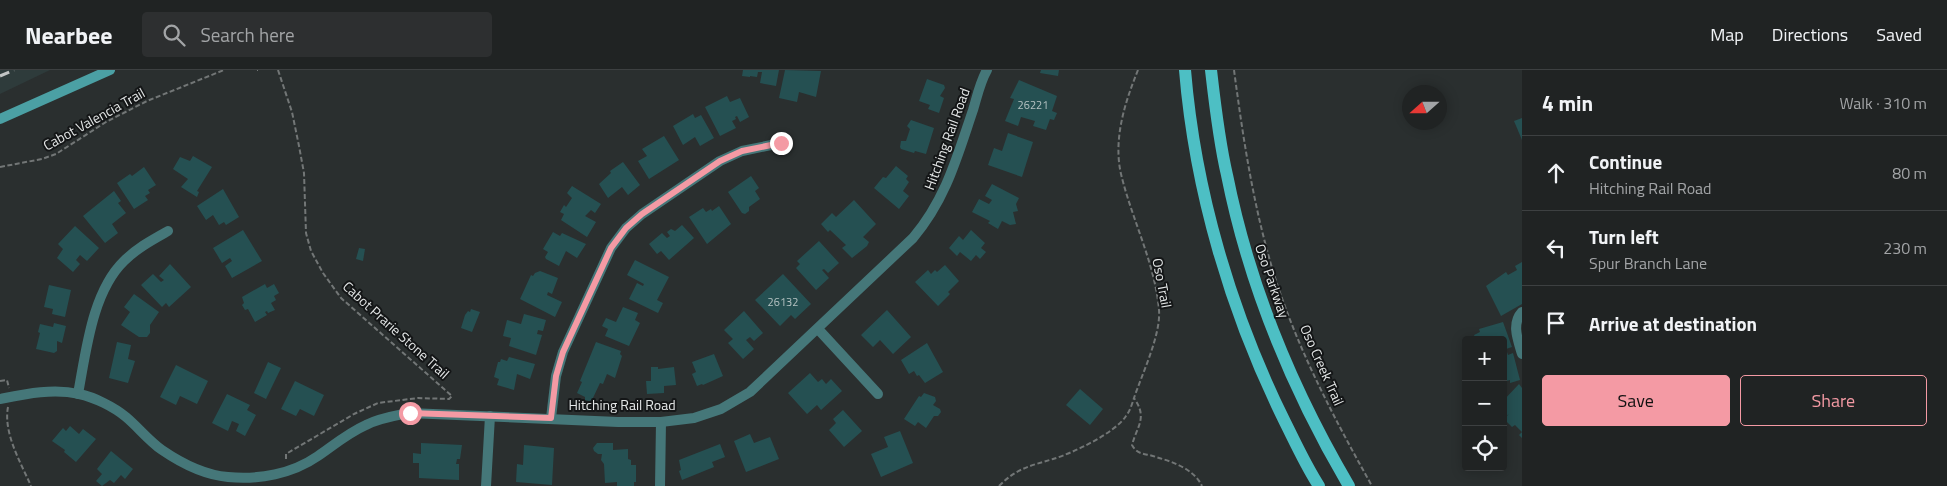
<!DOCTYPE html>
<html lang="en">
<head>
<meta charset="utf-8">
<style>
  :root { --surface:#202323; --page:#2d2f30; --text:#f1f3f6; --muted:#a2a4a6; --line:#3d4041; --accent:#f49aa4 }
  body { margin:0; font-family:"Titillium Web",sans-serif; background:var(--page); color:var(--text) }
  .controls { position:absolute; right:15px; bottom:15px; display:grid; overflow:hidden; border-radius:5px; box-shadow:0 2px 12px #0003 }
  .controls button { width:45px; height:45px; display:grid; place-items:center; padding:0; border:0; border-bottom:1px solid var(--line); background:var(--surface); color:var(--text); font:25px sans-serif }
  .compass { position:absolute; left:1402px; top:15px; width:45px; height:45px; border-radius:50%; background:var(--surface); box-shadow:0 2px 12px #0003; rotate:249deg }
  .stop { position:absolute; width:15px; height:15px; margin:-11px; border:4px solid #f49aa4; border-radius:50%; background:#fff }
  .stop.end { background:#f49aa4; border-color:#fff; box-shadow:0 1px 5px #0008 }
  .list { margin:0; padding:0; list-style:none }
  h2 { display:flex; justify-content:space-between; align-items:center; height:65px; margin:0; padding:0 20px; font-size:21px }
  h2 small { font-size:16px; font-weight:400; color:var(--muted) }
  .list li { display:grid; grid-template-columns:32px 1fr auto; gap:15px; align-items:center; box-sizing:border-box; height:75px; padding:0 20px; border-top:1px solid var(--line) }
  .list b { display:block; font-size:19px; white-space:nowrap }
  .list p { margin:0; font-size:16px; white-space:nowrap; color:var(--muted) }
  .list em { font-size:16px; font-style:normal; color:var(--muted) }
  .actions { display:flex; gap:10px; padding:15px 20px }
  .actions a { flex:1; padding:11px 0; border:1px solid var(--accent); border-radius:5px; text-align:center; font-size:18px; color:var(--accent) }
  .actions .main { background:var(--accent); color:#111 }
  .icon { flex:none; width:28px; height:28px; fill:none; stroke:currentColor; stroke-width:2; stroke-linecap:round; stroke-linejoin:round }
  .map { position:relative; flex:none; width:1522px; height:416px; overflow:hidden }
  header { display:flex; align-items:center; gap:30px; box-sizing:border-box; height:70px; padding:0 25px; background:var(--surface); border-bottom:1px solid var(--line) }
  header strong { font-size:24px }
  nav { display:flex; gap:28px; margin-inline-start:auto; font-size:18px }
  .search { width:350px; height:45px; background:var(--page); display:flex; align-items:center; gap:12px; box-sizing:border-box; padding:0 18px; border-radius:5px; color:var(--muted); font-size:19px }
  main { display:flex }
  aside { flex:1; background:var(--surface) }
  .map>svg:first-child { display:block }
  .built { fill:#2e3b3b }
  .building { fill:#255052 }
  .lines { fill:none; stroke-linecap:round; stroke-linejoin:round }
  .path { stroke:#727676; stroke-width:2; stroke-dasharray:5 2.5; stroke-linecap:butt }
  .street { stroke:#457779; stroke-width:10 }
  .secondary { stroke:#4ba0a4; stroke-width:10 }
  .primary { stroke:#4dbfc4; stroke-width:12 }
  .rail { stroke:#c1c4c4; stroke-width:3; stroke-dasharray:10 5; stroke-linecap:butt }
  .route { stroke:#f49aa4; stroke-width:6 }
  .labels { text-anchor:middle; stroke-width:4; stroke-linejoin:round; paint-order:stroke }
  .number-label { font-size:11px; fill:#b5c2c2 }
  .street-label { font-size:14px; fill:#e5e8e8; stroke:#141617 }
</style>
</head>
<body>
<header>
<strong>Nearbee</strong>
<div class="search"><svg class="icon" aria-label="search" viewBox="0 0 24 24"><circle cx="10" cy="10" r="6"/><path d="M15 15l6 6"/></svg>Search here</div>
<nav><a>Map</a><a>Directions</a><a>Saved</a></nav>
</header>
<main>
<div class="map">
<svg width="1522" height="416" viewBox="0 0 1522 416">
  <rect width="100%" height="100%" fill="#2a2f2f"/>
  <path class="built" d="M 0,0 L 50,0 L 0,24 Z"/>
  <g class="building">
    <path d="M 743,0 L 779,0 L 776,16 L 760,13 L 762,2 L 758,2 L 757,7 L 750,6 L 750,7 L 742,6 Z"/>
    <path d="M 785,0 L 821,1 L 816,27 L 799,22 L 797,32 L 779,28 Z"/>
    <path d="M 1041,0 L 1059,0 L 1058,6 L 1040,3 Z"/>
    <path d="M 927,9 L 944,15 L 945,18 L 940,26 L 944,28 L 939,43 L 928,39 L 930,35 L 919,31 Z"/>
    <path d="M 1019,10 L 1057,26 L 1052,41 L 1057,43 L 1054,50 L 1050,49 L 1046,60 L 1033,56 L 1035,51 L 1021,47 L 1018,56 L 1005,51 L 1014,29 L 1010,28 Z"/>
    <path d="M 727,26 L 730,32 L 740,28 L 749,47 L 740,52 L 737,46 L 735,47 L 736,49 L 732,51 L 736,58 L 720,66 L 705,37 Z"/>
    <path d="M 693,44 L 695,48 L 701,45 L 714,68 L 700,76 L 695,67 L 683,75 L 673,56 Z"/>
    <path d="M 1522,48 L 1522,70 L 1514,51 Z"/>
    <path d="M 911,50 L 934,58 L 926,84 L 915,81 L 914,83 L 901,79 L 900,77 L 901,71 L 906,71 L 910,59 L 907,56 Z"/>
    <path d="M 1008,63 L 1033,72 L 1022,107 L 988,95 L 994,78 L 1002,81 Z"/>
    <path d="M 664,66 L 679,90 L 649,109 L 638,91 L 647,86 L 642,79 Z"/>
    <path d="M 193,86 L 212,97 L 197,121 L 199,122 L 197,127 L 181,117 L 188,109 L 173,99 L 180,87 L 190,91 Z"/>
    <path d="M 623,92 L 640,115 L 628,125 L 622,117 L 608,128 L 599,114 L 611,103 L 610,101 Z"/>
    <path d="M 896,96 L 908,106 L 906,109 L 909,112 L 903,121 L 909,126 L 899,139 L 874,118 L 883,107 L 886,108 Z"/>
    <path d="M 144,97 L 156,115 L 148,120 L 150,123 L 145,126 L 148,130 L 134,139 L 117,113 L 130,104 L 132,106 Z"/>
    <path d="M 751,106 L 759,118 L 755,121 L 760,129 L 749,137 L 749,141 L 745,144 L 742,143 L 728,122 Z"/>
    <path d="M 992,114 L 1019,128 L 1016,134 L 1018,141 L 1013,142 L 1016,154 L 1010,155 L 1002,151 L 998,159 L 988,153 L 990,151 L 972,142 L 979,129 L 989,134 L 992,130 L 985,126 Z"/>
    <path d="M 572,116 L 601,134 L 595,143 L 591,140 L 585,146 L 596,152 L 587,167 L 561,150 L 564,144 L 560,142 L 564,135 L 566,137 L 572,128 L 567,123 Z"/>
    <path d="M 223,119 L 239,147 L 226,155 L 224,152 L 219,155 L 213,145 L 206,150 L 197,136 Z"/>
    <path d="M 114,121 L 121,131 L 118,133 L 126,143 L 112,154 L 118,163 L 105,173 L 83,146 Z"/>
    <path d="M 854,130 L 876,154 L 863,167 L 869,172 L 867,176 L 852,188 L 842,178 L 846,175 L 830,160 L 828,162 L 821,154 L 832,143 L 836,147 Z"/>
    <path d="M 719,136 L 731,154 L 707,174 L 689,147 L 703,138 L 706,142 L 711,139 L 712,141 Z"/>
    <path d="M 682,155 L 694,168 L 669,190 L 661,181 L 657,184 L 649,174 L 662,163 L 667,168 L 670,166 L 667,162 L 671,159 L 675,161 Z"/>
    <path d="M 75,156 L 99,178 L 87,191 L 80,185 L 76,190 L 80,194 L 73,202 L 57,188 L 63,179 L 58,174 Z"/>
    <path d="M 243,160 L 262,191 L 232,208 L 225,196 L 232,191 L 230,188 L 222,193 L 213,178 Z"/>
    <path d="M 971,160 L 985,173 L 981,178 L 986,182 L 980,189 L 976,185 L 971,191 L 960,182 L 957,186 L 949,178 L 959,166 L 963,170 Z"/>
    <path d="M 553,162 L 560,166 L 562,163 L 586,174 L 577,188 L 566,181 L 559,196 L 546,189 L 545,187 L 548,182 L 543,179 Z"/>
    <path d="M 819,171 L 839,193 L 828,203 L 824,199 L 822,200 L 829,208 L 816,220 L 796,198 L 800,194 L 797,191 Z"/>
    <path d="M 359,178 L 365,179 L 363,191 L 356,189 Z"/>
    <path d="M 635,190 L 669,207 L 657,230 L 663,233 L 658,243 L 629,229 L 637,213 L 643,216 L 644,214 L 627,205 Z"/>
    <path d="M 1522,192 L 1522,234 L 1501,246 L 1486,216 L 1506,202 L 1508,205 L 1517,200 L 1515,196 Z"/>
    <path d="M 170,194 L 191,217 L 169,237 L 166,233 L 162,237 L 141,215 L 153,204 L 161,212 L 164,210 L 159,206 Z"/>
    <path d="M 945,195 L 959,211 L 948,222 L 950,224 L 938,236 L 915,212 L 928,200 L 931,204 L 935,200 L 937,202 Z"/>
    <path d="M 540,201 L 558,208 L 552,224 L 548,222 L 547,225 L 562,232 L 555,247 L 520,229 L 531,205 L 533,206 L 535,203 Z"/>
    <path d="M 783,204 L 811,234 L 795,249 L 791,245 L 780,256 L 755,230 Z"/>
    <path d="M 265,214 L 267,218 L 274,214 L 279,223 L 274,226 L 276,230 L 271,233 L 275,240 L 268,243 L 267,241 L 265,242 L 267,245 L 255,252 L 248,239 L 245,240 L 242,235 L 244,233 L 242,227 Z"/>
    <path d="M 49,215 L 71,220 L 65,247 L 52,244 L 53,239 L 44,237 Z"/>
    <path d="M 134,224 L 159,242 L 150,255 L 150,263 L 147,267 L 139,267 L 121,255 L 130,242 L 124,237 Z"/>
    <path d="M 623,237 L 638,243 L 635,250 L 640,253 L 629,276 L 605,266 L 608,259 L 602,256 L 606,248 L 616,252 Z"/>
    <path d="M 471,239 L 480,242 L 472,262 L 461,258 L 465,245 L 468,241 L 470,242 Z"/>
    <path d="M 887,240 L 911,267 L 893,284 L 880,270 L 873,277 L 861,265 Z"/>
    <path d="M 744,241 L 763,263 L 754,271 L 750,267 L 746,270 L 754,279 L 743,289 L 728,273 L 733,269 L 724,260 Z"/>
    <path d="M 524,244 L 546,250 L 543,261 L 538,260 L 537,264 L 542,265 L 536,285 L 509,276 L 511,268 L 503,266 L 507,250 L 521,254 Z"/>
    <path d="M 1503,252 L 1512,277 L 1506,279 L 1508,285 L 1513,283 L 1520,310 L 1510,313 L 1510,310 L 1504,312 L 1505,315 L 1503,315 L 1503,270 L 1476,270 L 1474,265 L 1480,262 L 1479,259 Z"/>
    <path d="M 54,253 L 66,256 L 62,273 L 57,271 L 57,281 L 54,283 L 36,279 L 40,263 L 38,262 L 40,254 L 53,257 Z"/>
    <path d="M 117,272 L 131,275 L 128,289 L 135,291 L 128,313 L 109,308 Z"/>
    <path d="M 596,272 L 621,281 L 620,284 L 622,286 L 615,308 L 607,304 L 603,314 L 600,313 L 592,330 L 589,331 L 585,330 L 585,327 L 577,323 L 582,312 L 580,311 Z"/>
    <path d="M 927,273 L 943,302 L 925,313 L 919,305 L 917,306 L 914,301 L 909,304 L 901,290 Z"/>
    <path d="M 714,284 L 723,306 L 703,315 L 702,314 L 697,316 L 692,304 L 696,302 L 692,292 Z"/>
    <path d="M 509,287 L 535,294 L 530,309 L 517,304 L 514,320 L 497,315 L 499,309 L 494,307 L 498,292 L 500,292 L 501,289 L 507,291 Z"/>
    <path d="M 268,292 L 281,298 L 266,329 L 254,323 Z"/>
    <path d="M 176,295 L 208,311 L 197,334 L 180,326 L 176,335 L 160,327 Z"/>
    <path d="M 651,297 L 658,297 L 658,299 L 674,297 L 676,315 L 664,316 L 664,323 L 647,324 L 646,311 L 651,311 Z"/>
    <path d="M 810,303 L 818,312 L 822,309 L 826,314 L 831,309 L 842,321 L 821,340 L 817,335 L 807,344 L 788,323 Z"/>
    <path d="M 295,311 L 324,325 L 314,346 L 300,339 L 296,346 L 281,339 Z"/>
    <path d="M 1519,314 L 1522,318 L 1522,368 L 1519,365 L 1522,362 L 1515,355 L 1512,357 L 1504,349 L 1509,344 L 1505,347 L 1503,345 L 1503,331 Z"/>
    <path d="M 1080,319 L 1103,339 L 1090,355 L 1066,335 Z"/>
    <path d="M 924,323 L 935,327 L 936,331 L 933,335 L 940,339 L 941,342 L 938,346 L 934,346 L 926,358 L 918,352 L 915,356 L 904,349 L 919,326 L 921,327 Z"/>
    <path d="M 227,324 L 250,335 L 247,340 L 256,345 L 245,366 L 236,361 L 239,354 L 232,351 L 228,361 L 212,353 Z"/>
    <path d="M 843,340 L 862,361 L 844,377 L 829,360 L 836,353 L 833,349 Z"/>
    <path d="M 70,356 L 79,364 L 83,359 L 96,369 L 76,392 L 64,382 L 65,380 L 52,371 L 63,358 L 66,361 Z"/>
    <path d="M 900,361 L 913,393 L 881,407 L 871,384 L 888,377 L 884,367 Z"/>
    <path d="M 750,364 L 754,373 L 770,367 L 779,389 L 746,402 L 734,371 Z"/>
    <path d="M 421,373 L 462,375 L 460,389 L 457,389 L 456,394 L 459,394 L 459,410 L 419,408 L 419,393 L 413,393 L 413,383 L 421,384 Z"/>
    <path d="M 597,373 L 613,373 L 613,380 L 628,379 L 628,389 L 631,390 L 631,395 L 636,395 L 636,412 L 634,412 L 634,416 L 617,416 L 617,412 L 605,413 L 604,394 L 601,390 L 602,384 L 598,384 L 594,381 L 593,378 Z"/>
    <path d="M 720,374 L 725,387 L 712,392 L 714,397 L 682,410 L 679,401 L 681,400 L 679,390 Z"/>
    <path d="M 524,375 L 554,378 L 552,415 L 516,412 L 517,394 L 523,395 Z"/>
    <path d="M 111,381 L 133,399 L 125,409 L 121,405 L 114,413 L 110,410 L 102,416 L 96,411 L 102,404 L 97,399 Z"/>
  </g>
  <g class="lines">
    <g class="path">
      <path d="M 257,0 L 258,0"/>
      <path d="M 278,0 L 292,42 L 299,76 L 304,103 L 306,163 L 311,181 L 323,203 L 341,228 L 452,326 L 449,329 L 418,328 L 378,333 L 354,344 L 286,384 L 286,389"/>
      <path d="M 1138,0 C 1125,32 1113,69 1121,104 C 1132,150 1155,193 1159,240 C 1161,265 1142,304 1134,328 C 1148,348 1137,356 1132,375 C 1138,386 1146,383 1156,387 C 1173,392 1194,399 1202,416"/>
      <path d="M 1234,0 C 1242,60 1251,121 1267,180 C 1289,263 1330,341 1372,416"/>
      <path d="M 0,97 L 42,89 L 56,84 L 106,52 L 147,31 L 224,0"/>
      <path d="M 0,311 L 7,310 L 9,318"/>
      <path d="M 8,337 C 3,363 21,393 31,416"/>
      <path d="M 999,416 C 1017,398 1030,396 1053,389 C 1073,383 1115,363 1126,346 C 1130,341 1132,334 1134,328"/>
    </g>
    <g class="street">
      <path d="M 1522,242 C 1511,254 1518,270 1522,284"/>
      <path d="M 818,259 L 878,324"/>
      <path d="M 78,324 C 86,282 92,222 124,191 C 137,178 152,170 168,161"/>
      <path d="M 0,329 C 25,324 53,318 79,324 C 94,327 114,337 126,347 C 138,357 149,371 162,380 C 181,393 205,405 228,407 C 259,410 292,404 318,386 C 334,375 348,363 366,355 C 380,348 394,346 409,343 L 618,352 L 661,352 L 694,348 L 721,339 L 750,322 L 913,168 C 946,129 957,87 973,40 C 977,27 980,12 987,0"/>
      <path d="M 551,348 L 556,306 L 563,282 L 611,178 L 626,158 L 642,144 L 720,91 L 742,81 L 781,73"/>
      <path d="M 486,416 L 490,346"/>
      <path d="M 660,416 L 661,352"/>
    </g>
    <path class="secondary" d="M 0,49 L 110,0"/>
    <g class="primary">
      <path d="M 1185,0 C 1195,121 1231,243 1285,352 C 1296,374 1306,396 1319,416"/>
      <path d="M 1211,0 C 1215,35 1219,71 1227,105 C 1249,215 1292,319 1349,416"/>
    </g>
    <path class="rail" d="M 0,6 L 14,0"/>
  </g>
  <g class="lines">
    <path class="route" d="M 410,343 L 551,348 L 556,306 L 563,282 L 611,178 L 626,158 L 642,144 L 720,91 L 742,81 L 781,73"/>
  </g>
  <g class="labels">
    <g class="number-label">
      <text x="1033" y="39">26221</text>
      <text x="783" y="236">26132</text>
    </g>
    <g class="street-label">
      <text transform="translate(94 49) rotate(-29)" y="5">Cabot Valencia Trail</text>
      <text transform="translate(947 69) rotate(-70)" y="5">Hitching Rail Road</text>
      <text transform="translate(1272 211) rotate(71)" y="5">Oso Parkway</text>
      <text transform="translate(1162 213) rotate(79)" y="5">Oso Trail</text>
      <text transform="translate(396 260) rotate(42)" y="5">Cabot Prarie Stone Trail</text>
      <text transform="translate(1322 295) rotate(66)" y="5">Oso Creek Trail</text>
      <text x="622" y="340">Hitching Rail Road</text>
    </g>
  </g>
</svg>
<div class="controls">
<button>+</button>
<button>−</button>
<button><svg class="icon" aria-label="locate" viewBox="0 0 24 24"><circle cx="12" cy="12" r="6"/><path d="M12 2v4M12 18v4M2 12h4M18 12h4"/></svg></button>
</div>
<svg class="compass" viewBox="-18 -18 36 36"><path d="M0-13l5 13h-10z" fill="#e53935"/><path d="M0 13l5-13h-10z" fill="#a2a4a6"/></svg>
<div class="stop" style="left:410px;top:343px"></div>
<div class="stop end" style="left:781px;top:73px"></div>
</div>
<aside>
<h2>4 min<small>Walk · 310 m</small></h2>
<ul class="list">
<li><svg class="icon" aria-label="ahead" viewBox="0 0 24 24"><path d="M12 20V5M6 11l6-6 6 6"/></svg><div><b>Continue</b><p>Hitching Rail Road</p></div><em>80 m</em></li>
<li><svg class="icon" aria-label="left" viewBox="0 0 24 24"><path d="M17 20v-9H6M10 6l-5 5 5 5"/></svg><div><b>Turn left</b><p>Spur Branch Lane</p></div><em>230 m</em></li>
<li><svg class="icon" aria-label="arrive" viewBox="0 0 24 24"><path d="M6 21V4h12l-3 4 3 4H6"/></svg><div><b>Arrive at destination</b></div></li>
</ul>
<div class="actions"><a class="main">Save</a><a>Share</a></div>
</aside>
</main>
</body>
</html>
